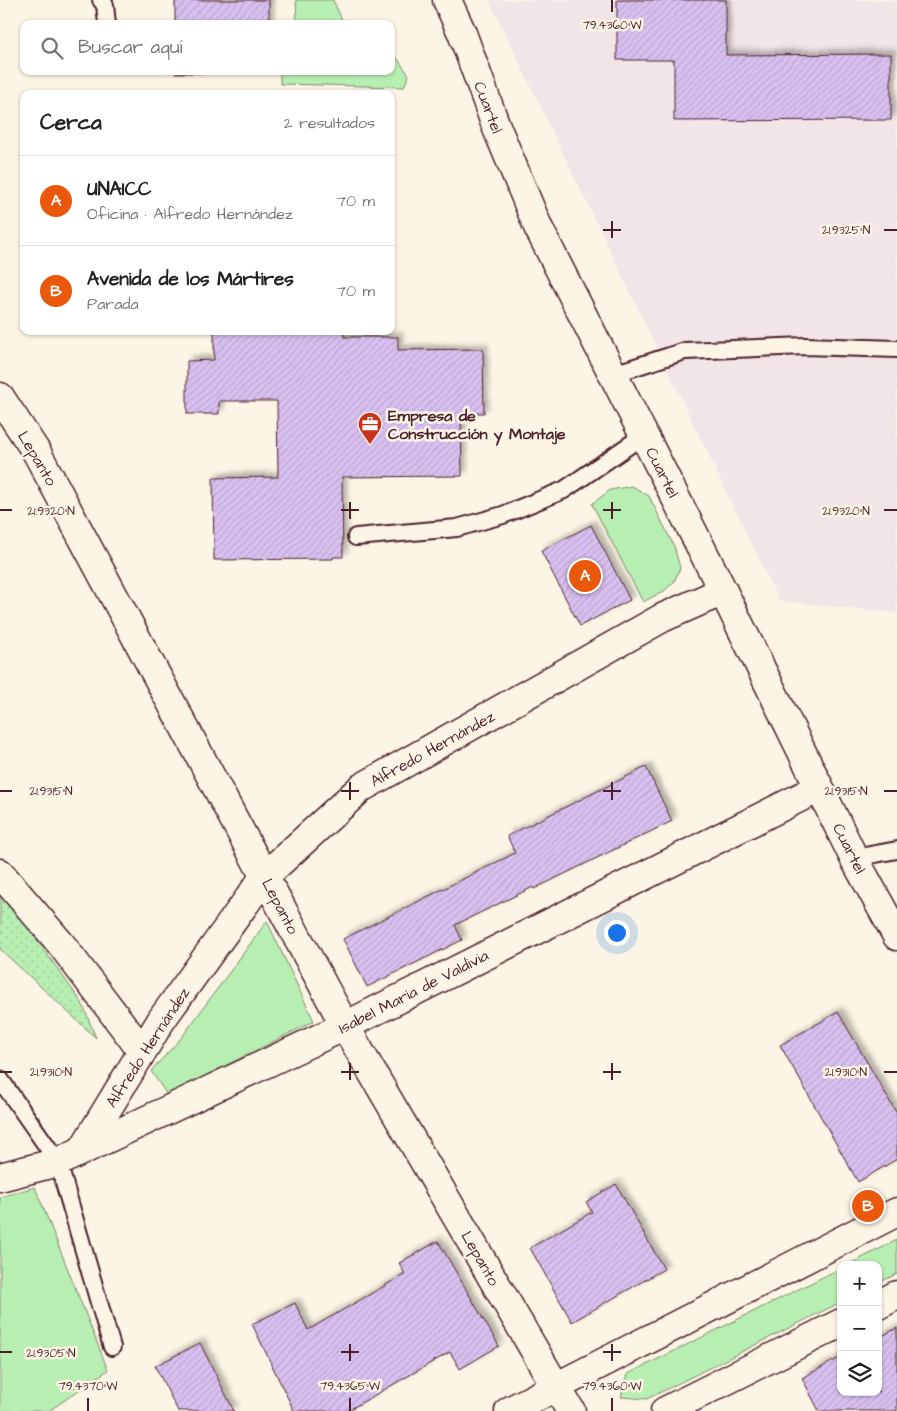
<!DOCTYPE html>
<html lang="es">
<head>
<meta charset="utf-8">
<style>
  :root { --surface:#fff; --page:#f6f6f6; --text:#222; --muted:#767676; --line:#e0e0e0; --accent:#ea580c }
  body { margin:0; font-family:"Architects Daughter",sans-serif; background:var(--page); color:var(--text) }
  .controls { position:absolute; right:15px; bottom:15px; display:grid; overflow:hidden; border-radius:10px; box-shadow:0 1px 4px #0004 }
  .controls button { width:45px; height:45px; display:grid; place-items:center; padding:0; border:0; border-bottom:1px solid var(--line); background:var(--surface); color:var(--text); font:25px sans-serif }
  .you { position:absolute; left:616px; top:932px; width:18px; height:18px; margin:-12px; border:4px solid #fff; border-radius:50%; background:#1a73e8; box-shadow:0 0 0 8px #1a73e833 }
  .badge { display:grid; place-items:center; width:32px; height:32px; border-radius:50%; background:var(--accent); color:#fff; font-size:16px; font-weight:700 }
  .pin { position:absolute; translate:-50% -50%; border:2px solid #fff; box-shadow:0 1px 5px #0006 }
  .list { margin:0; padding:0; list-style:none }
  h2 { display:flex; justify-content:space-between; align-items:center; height:65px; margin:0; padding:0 20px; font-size:21px }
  h2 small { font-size:16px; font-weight:400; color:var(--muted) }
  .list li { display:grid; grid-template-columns:32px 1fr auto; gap:15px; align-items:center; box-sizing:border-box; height:90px; padding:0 20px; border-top:1px solid var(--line) }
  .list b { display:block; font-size:19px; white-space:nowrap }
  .list p { margin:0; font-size:16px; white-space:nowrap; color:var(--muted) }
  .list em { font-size:16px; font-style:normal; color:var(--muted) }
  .icon { flex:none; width:28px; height:28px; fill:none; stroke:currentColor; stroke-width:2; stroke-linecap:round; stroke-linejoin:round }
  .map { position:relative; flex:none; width:897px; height:1411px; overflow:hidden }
  .search { position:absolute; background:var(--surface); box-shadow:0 1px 4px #0004; left:20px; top:20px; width:375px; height:55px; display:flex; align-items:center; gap:12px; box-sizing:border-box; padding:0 18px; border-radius:10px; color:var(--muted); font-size:19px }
  .panel { position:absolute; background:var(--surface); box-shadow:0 1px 4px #0004; left:20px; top:90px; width:375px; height:245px; border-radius:10px }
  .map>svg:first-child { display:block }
  .built { fill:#f1e5e8 }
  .green { fill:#b7eeb1; stroke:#80866e }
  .garden { fill:url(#garden-dots); stroke:#80866e }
  .building { fill:url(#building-hatch); stroke:#4a1f2b; filter:url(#shadow) }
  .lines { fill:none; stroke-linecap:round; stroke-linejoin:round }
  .lane-casing { stroke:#4a1f2b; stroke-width:20 }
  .street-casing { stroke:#4a1f2b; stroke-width:31 }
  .secondary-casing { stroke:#4a1f2b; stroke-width:31 }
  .lane { stroke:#fcf5e5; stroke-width:16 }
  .street { stroke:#fcf5e5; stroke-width:28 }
  .secondary { stroke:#fcf5e5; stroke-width:28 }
  .ticks { fill:none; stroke:#4a1f2b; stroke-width:2 }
  .labels { text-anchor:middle; stroke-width:5; stroke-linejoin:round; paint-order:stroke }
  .street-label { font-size:16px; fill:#4a1f2b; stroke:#fcf5e5 }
  .poi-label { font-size:16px; font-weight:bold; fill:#4a1f2b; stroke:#fcf5e5; text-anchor:start }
  .ticks-label { font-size:12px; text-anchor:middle; fill:#4a1f2b; stroke:#fcf5e5; stroke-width:5; stroke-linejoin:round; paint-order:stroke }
</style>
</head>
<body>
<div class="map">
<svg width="897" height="1411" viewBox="0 0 897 1411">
  <defs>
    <pattern id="garden-dots" width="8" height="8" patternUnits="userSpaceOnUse" patternTransform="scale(1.25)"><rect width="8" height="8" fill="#b7eeb1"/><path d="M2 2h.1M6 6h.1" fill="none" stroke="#9fcc98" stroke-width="1.8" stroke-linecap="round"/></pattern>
    <pattern id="building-hatch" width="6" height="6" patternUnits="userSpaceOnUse" patternTransform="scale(1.25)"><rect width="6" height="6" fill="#d8c1f0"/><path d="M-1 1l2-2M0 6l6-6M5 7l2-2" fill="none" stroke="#bba5ce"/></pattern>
    <filter id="shadow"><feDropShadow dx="4.5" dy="-4.5" stdDeviation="2.5" flood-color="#0004"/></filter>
  </defs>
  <rect width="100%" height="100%" fill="#fcf5e5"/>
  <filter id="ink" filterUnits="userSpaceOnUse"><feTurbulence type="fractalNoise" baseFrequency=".02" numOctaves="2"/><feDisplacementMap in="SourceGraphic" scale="10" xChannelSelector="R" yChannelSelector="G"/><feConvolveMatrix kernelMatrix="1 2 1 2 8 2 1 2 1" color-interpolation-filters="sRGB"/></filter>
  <g filter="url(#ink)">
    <path class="built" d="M 489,0 L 897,0 L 897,613 L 779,601 Z"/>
    <g class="green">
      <path d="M 296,0 L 333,0 L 344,24 L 297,24 Z"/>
      <path d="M 391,55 L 397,58 L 409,75 L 404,87 L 280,84 L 280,71 L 391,71 Z"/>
      <path d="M 632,486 L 649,496 L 674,546 L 680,568 L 674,582 L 664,591 L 643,602 L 592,504 L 610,490 Z"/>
      <path d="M 267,921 L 314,1021 L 167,1095 L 151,1071 L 182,1037 Z"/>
      <path d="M 35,1187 L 108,1370 L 49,1411 L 0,1411 L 0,1197 Z"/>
      <path d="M 897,1240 L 897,1274 L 878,1283 L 878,1265 L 848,1265 Z"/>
      <path d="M 841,1268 L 841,1302 L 647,1399 L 621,1397 L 628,1374 Z"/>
    </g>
    <path class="garden" d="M 0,894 L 20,916 L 82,1003 L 96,1038 L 0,949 Z"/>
    <g class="building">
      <rect x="175" y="0" width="94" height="24"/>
      <path d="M 617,0 L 726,0 L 726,55 L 891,54 L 891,120 L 674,121 L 674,60 L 617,60 Z"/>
      <rect x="175" y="71" width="94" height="2"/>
      <path d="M 214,331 L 344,331 L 344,337 L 398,337 L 398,350 L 483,349 L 484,413 L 461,413 L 462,476 L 342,477 L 343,557 L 333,557 L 333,559 L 214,560 L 213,478 L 278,477 L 277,401 L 219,401 L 219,414 L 187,414 L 187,361 L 214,360 Z"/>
      <path d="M 591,525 L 630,600 L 580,626 L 541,551 Z"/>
      <path d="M 646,767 L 672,821 L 534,889 L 533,887 L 455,925 L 462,940 L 367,987 L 343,939 L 515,853 L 507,836 Z"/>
      <path d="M 838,1012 L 897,1114 L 897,1159 L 858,1182 L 780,1045 Z"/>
      <path d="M 616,1184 L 664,1269 L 572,1322 L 530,1248 L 592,1212 L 586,1202 Z"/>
      <path d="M 438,1241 L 499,1346 L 460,1369 L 450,1352 L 347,1411 L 294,1411 L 252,1324 L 295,1303 L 308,1330 L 405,1274 L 399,1263 Z"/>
      <path d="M 897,1328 L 897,1411 L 819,1411 L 802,1378 L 841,1357 L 841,1392 L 878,1392 L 878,1338 Z"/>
      <path d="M 200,1343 L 234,1411 L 178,1411 L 155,1366 Z"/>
    </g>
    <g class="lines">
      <defs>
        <g id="lane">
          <path d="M 101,0 L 105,5 L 107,24"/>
          <path d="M 613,374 L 685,351 L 805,346 L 897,349"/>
          <path d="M 356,537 L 457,528 L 503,515 L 564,490 L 644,435"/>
          <path d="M 854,858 L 897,850"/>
          <path d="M 0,1079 L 58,1162 L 112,1347"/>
        </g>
        <g id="street">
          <path d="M 0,397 L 37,453 L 345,1026 L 556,1387"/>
          <path d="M 0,873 L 61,944 L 142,1051"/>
          <path d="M 83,1149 L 162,1019 L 265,876 L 361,788 L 662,618 L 723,591"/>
          <path d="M 0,1177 L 58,1162 L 345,1026 L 819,788"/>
        </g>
        <g id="secondary">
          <path d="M 447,0 L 462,33 L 496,126 L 538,227 L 723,591 L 854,858 L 897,936"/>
          <path d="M 878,1305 L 897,1295"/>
          <path d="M 556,1387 L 571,1411"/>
          <path d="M 509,1411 L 897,1212"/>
          <path d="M 665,1411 L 841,1323"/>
        </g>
      </defs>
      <use href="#lane" class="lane-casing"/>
      <use href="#street" class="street-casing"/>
      <use href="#secondary" class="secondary-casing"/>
      <use href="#lane" class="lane"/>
      <use href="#street" class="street"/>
      <use href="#secondary" class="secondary"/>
    </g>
  </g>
  <path class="ticks" d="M 612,0 L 612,12M 612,221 L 612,238M 603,230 L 621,230M 884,230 L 897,230M 350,502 L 350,519M 612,502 L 612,519M 0,510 L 12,510M 341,510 L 359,510M 603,510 L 621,510M 884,510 L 897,510M 350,782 L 350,800M 612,782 L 612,800M 0,791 L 12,791M 341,791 L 359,791M 603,791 L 621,791M 884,791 L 897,791M 350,1063 L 350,1080M 612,1063 L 612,1080M 0,1072 L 12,1072M 341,1072 L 359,1072M 603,1072 L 621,1072M 884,1072 L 897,1072M 350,1344 L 350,1361M 612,1344 L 612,1361M 0,1352 L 12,1352M 341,1352 L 359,1352M 603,1352 L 621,1352M 88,1398 L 88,1411M 350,1398 L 350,1411M 612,1398 L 612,1411"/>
  <defs>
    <symbol id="office-pin" viewBox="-11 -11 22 30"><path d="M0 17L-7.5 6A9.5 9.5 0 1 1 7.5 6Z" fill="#c8321e" stroke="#fcf5e5"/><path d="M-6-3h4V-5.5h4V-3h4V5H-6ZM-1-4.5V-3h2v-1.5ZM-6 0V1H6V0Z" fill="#fff"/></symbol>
  </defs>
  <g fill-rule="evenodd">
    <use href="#office-pin" x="356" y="410" width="28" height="38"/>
  </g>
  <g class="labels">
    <g class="street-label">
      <text transform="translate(489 107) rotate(69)" y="6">Cuartel</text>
      <text transform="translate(38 458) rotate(59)" y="6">Lepanto</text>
      <text transform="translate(663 472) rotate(63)" y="6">Cuartel</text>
      <text transform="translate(432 748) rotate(-29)" y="6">Alfredo Hernández</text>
      <text transform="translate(850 848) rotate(63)" y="6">Cuartel</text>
      <text transform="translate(281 906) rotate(62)" y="6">Lepanto</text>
      <text transform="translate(413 991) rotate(-27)" y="6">Isabel María de Valdivia</text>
      <text transform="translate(147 1047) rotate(-57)" y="6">Alfredo Hernández</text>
      <text transform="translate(481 1258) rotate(60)" y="6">Lepanto</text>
    </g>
    <g class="poi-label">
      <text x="388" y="421">Empresa de<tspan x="388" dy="18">Construcción y Montaje</tspan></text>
    </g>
  </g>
  <g class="ticks-label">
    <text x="612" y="29">79.4360°W</text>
    <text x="846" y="234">21.9325°N</text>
    <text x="51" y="515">21.9320°N</text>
    <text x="846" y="515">21.9320°N</text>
    <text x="51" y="795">21.9315°N</text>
    <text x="846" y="795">21.9315°N</text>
    <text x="51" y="1076">21.9310°N</text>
    <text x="846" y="1076">21.9310°N</text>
    <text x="51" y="1357">21.9305°N</text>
    <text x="88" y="1390">79.4370°W</text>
    <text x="350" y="1390">79.4365°W</text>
    <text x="612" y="1390">79.4360°W</text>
  </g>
</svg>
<div class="controls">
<button>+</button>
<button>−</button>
<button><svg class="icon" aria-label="layers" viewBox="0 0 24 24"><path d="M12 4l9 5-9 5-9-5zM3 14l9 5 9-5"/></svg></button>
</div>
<div class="you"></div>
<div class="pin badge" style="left:585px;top:576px">A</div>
<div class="pin badge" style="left:868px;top:1206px">B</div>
<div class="search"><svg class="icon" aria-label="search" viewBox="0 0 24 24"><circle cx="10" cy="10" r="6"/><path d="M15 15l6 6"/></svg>Buscar aquí</div>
<section class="panel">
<h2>Cerca<small>2 resultados</small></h2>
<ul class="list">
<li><span class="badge">A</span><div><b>UNAICC</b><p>Oficina · Alfredo Hernández</p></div><em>70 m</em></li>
<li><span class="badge">B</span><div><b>Avenida de los Mártires</b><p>Parada</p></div><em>70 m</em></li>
</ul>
</section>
</div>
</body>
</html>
